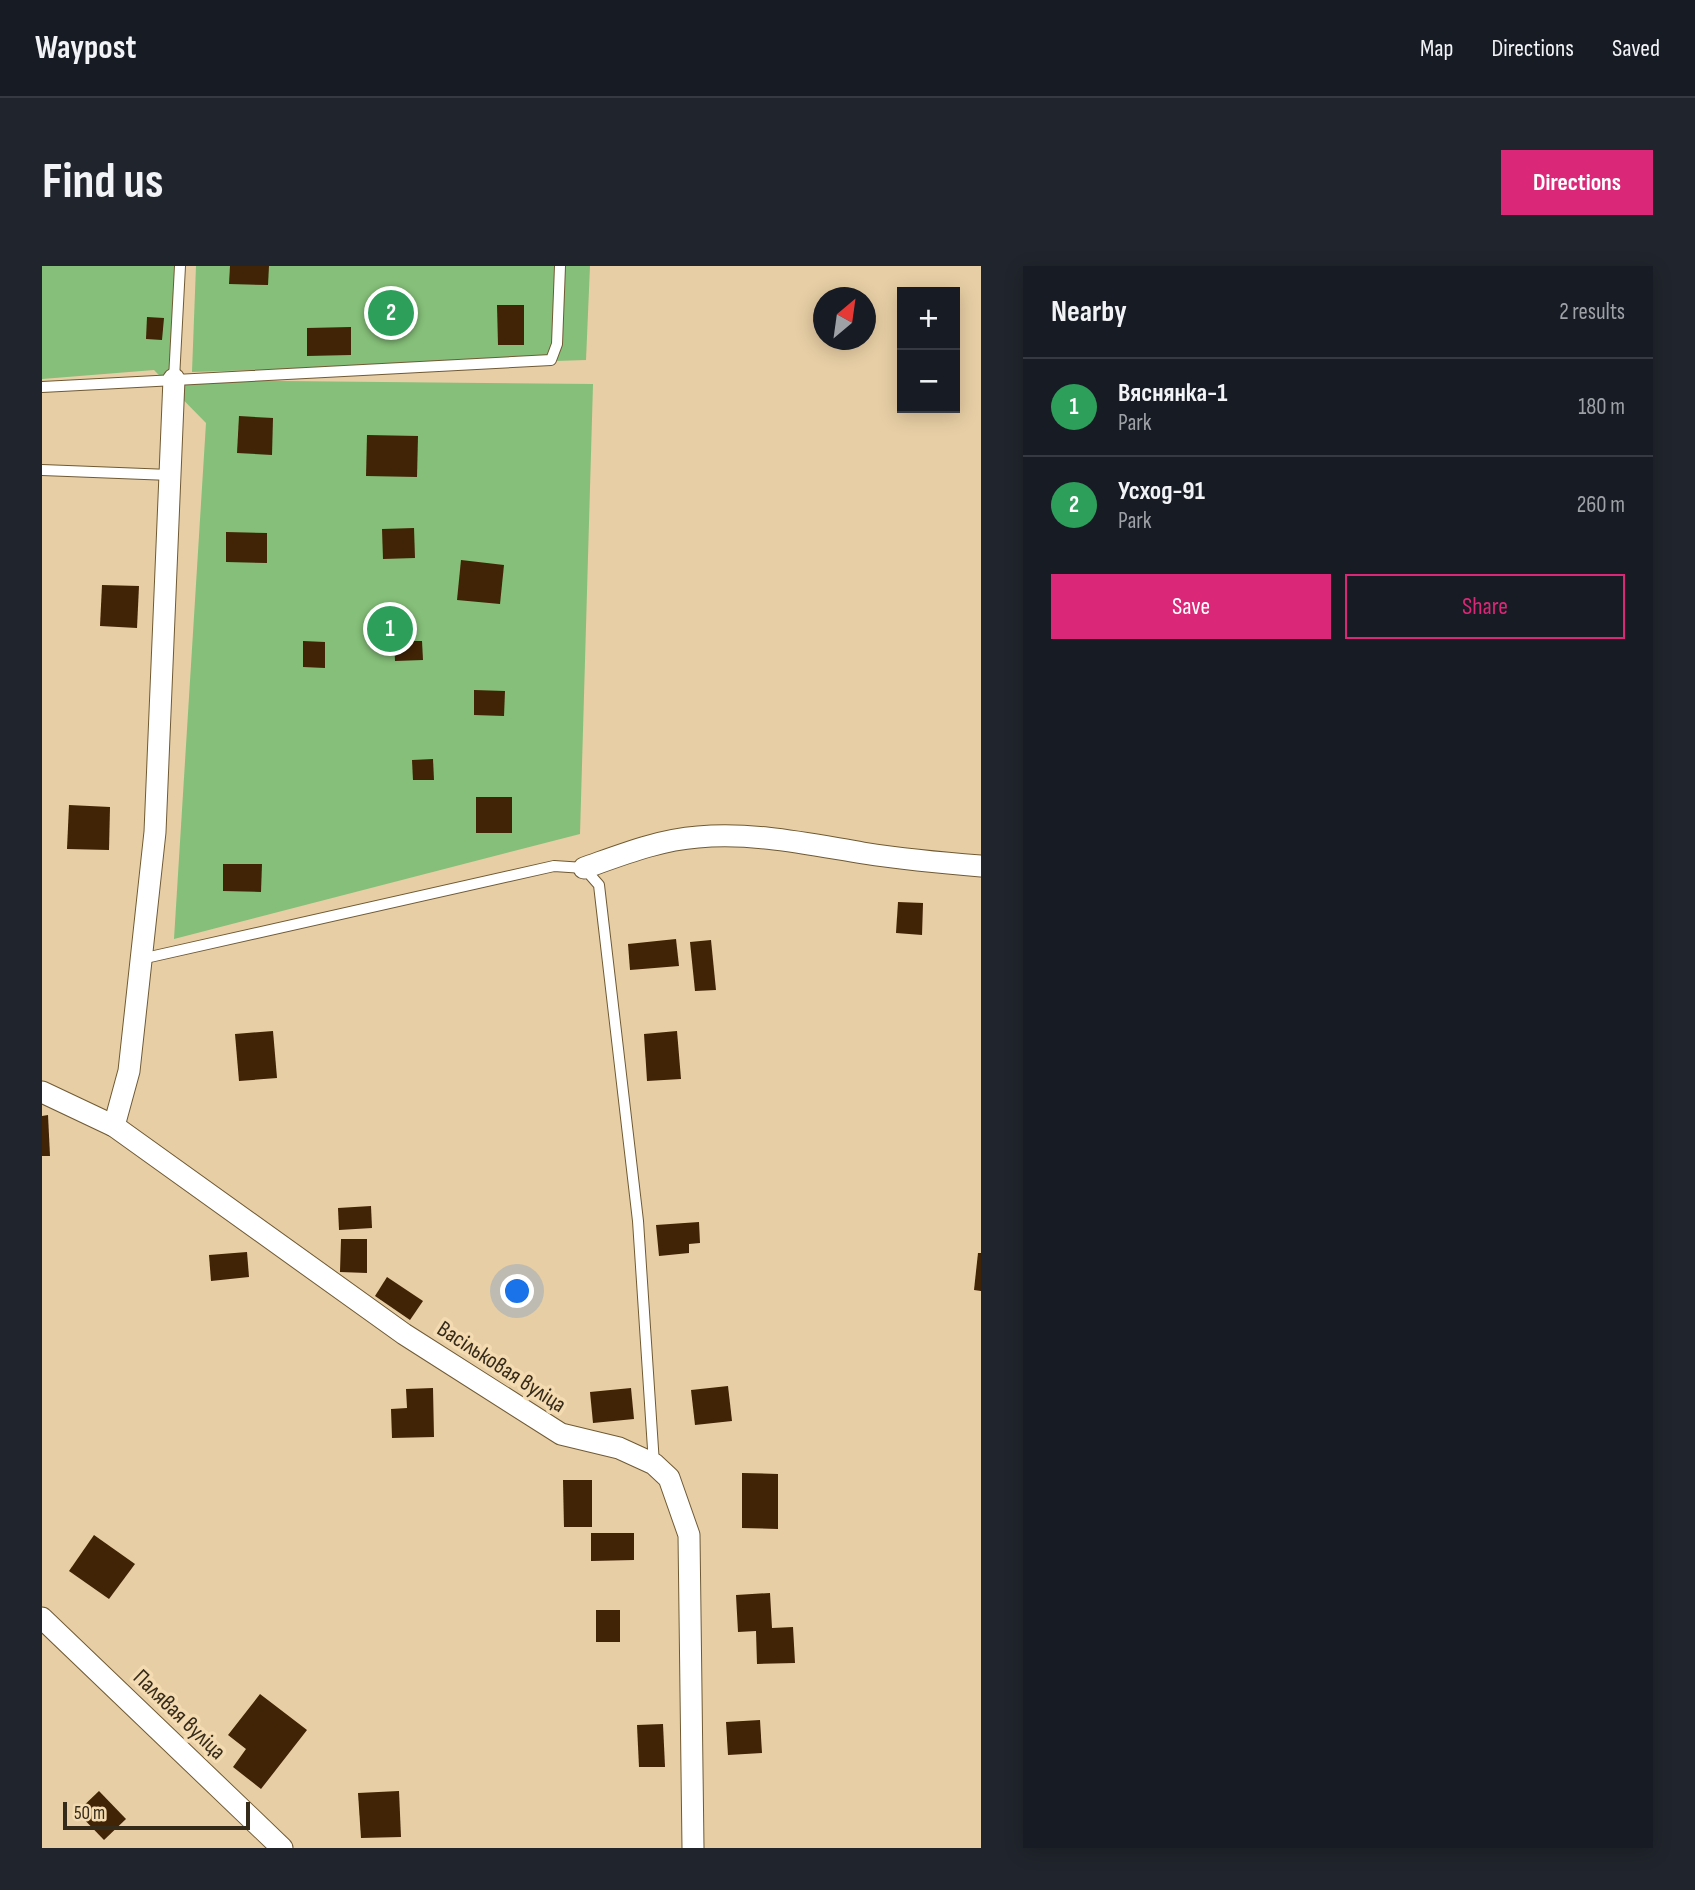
<!DOCTYPE html>
<html lang="en">
<head>
<meta charset="utf-8">
<style>
  :root { --surface:#171b24; --page:#20242c; --text:#f1f3f6; --muted:#9ea1a6; --line:#363941; --accent:#db2777 }
  body { margin:0; font-family:"Sofia Sans Condensed",sans-serif; background:var(--page); color:var(--text) }
  .controls { position:absolute; right:21px; top:21px; display:grid; overflow:hidden; border-radius:0px; box-shadow:0 4px 18px #0003 }
  .controls button { width:63px; height:63px; display:grid; place-items:center; padding:0; border:0; border-bottom:2px solid var(--line); background:var(--surface); color:var(--text); font:35px sans-serif }
  .compass { position:absolute; left:771px; top:21px; width:63px; height:63px; border-radius:50%; background:var(--surface); box-shadow:0 4px 18px #0003; rotate:29deg }
  .scale { position:absolute; left:21px; bottom:18px; width:187px; box-sizing:border-box; padding-left:7px; border:4px solid #352b1b; border-top:0; font-size:19px; line-height:24px; white-space:nowrap; color:#352b1b; -webkit-text-stroke:5px #f5dbb1; paint-order:stroke }
  .you { position:absolute; left:476px; top:1026px; width:24px; height:24px; margin:-18px; border:5px solid #fff; border-radius:50%; background:#1a73e8; box-shadow:0 0 0 10px #1a73e833 }
  .badge { display:grid; place-items:center; width:46px; height:46px; border-radius:50%; background:var(--accent); color:#fff; font-size:23px; font-weight:700 }
  .pin { position:absolute; translate:-50% -50%; border:4px solid #fff; box-shadow:0 2px 7px #0006 }
  .list { margin:0; padding:0; list-style:none }
  h2 { display:flex; justify-content:space-between; align-items:center; height:91px; margin:0; padding:0 28px; font-size:30px }
  h2 small { font-size:23px; font-weight:400; color:var(--muted) }
  .list li { display:grid; grid-template-columns:46px 1fr auto; gap:21px; align-items:center; box-sizing:border-box; height:98px; padding:0 28px; border-top:2px solid var(--line) }
  .list b { display:block; font-size:26px; white-space:nowrap }
  .list p { margin:0; font-size:23px; white-space:nowrap; color:var(--muted) }
  .list em { font-size:23px; font-style:normal; color:var(--muted) }
  .actions { display:flex; gap:14px; padding:21px 28px }
  .actions a { flex:1; padding:16px 0; border:2px solid var(--accent); border-radius:0px; text-align:center; font-size:24px; color:var(--accent) }
  .actions .main { background:var(--accent); color:#fff }
  .map { position:relative; flex:none; width:939px; height:1582px; overflow:hidden; border-radius:0px }
  header { display:flex; align-items:center; gap:42px; box-sizing:border-box; height:98px; padding:0 35px; background:var(--surface); border-bottom:2px solid var(--line) }
  header strong { font-size:33px }
  nav { display:flex; gap:38px; margin-inline-start:auto; font-size:24px }
  .intro { display:flex; align-items:center; justify-content:space-between; box-sizing:border-box; height:168px; padding:0 42px }
  h1 { margin:0; font-size:49px }
  .button { padding:18px 32px; border-radius:0px; background:var(--accent); color:#fff; font-size:24px; font-weight:700 }
  main { display:flex; gap:42px; padding:0 42px }
  aside { flex:1; background:var(--surface); border-radius:0px; box-shadow:0 4px 18px #0003 }
  .map>svg:first-child { display:block }
  .green { fill:#85bf79 }
  .building { fill:#412305 }
  .lines { fill:none; stroke-linecap:round; stroke-linejoin:round }
  .lane-casing { stroke:#705a34; stroke-width:12 }
  .street-casing { stroke:#705a34; stroke-width:23 }
  .lane { stroke:#fff; stroke-width:10 }
  .street { stroke:#fff; stroke-width:21 }
  .labels { text-anchor:middle; stroke-width:7; stroke-linejoin:round; paint-order:stroke }
  .street-label { font-size:23px; fill:#352b1b; stroke:#f5dbb1 }
</style>
</head>
<body>
<header>
<strong>Waypost</strong>
<nav><a>Map</a><a>Directions</a><a>Saved</a></nav>
</header>
<div class="intro"><h1>Find us</h1><a class="button">Directions</a></div>
<main>
<div class="map">
<svg width="939" height="1582" viewBox="0 0 939 1582">
  <rect width="100%" height="100%" fill="#e7cea5"/>
  <g class="green">
    <path d="M 0,0 L 140,0 L 135,114 L 551,118 L 538,568 L 132,673 L 164,157 L 112,104 L 0,113 Z"/>
    <path d="M 154,0 L 548,0 L 544,94 L 150,106 Z"/>
  </g>
  <g class="building">
    <path d="M 188,0 L 227,0 L 226,19 L 187,18 Z"/>
    <path d="M 455,39 L 482,39 L 482,79 L 456,79 Z"/>
    <path d="M 105,51 L 122,52 L 120,74 L 104,73 Z"/>
    <path d="M 309,61 L 309,89 L 265,90 L 265,62 Z"/>
    <path d="M 197,150 L 231,152 L 230,189 L 195,187 Z"/>
    <path d="M 325,169 L 376,170 L 375,211 L 324,210 Z"/>
    <path d="M 372,262 L 373,292 L 341,293 L 340,263 Z"/>
    <path d="M 184,266 L 225,267 L 225,297 L 184,296 Z"/>
    <path d="M 419,294 L 462,299 L 458,338 L 415,334 Z"/>
    <path d="M 60,319 L 97,320 L 95,362 L 58,360 Z"/>
    <path d="M 261,375 L 283,376 L 283,402 L 261,401 Z"/>
    <path d="M 352,375 L 380,375 L 381,394 L 353,395 Z"/>
    <path d="M 432,424 L 463,425 L 462,450 L 432,449 Z"/>
    <path d="M 391,493 L 392,514 L 371,514 L 370,494 Z"/>
    <rect x="434" y="531" width="36" height="36"/>
    <path d="M 27,539 L 68,541 L 67,584 L 25,583 Z"/>
    <path d="M 181,598 L 220,598 L 219,626 L 181,625 Z"/>
    <path d="M 856,636 L 881,637 L 880,669 L 854,667 Z"/>
    <path d="M 634,673 L 637,700 L 588,704 L 586,678 Z"/>
    <path d="M 669,674 L 674,724 L 653,725 L 648,676 Z"/>
    <path d="M 231,765 L 235,812 L 197,815 L 193,768 Z"/>
    <path d="M 635,765 L 639,813 L 605,815 L 602,768 Z"/>
    <path d="M 6,849 L 8,890 L 0,890 L 0,850 Z"/>
    <path d="M 329,940 L 330,962 L 297,964 L 296,942 Z"/>
    <path d="M 657,956 L 658,977 L 647,978 L 647,987 L 617,990 L 614,959 Z"/>
    <path d="M 299,973 L 325,973 L 325,1007 L 298,1006 Z"/>
    <path d="M 205,986 L 207,1011 L 169,1015 L 167,989 Z"/>
    <path d="M 936,987 L 939,987 L 939,1025 L 932,1024 Z"/>
    <path d="M 345,1011 L 381,1035 L 368,1054 L 333,1030 Z"/>
    <path d="M 686,1120 L 690,1155 L 653,1159 L 649,1124 Z"/>
    <path d="M 391,1122 L 392,1171 L 350,1172 L 349,1143 L 365,1142 L 364,1123 Z"/>
    <path d="M 589,1122 L 592,1153 L 551,1157 L 548,1126 Z"/>
    <path d="M 700,1207 L 736,1208 L 736,1263 L 700,1262 Z"/>
    <path d="M 521,1214 L 550,1214 L 550,1261 L 522,1261 Z"/>
    <path d="M 549,1267 L 592,1267 L 592,1294 L 549,1295 Z"/>
    <path d="M 52,1269 L 93,1298 L 67,1333 L 27,1305 Z"/>
    <path d="M 728,1327 L 730,1362 L 751,1361 L 753,1397 L 715,1398 L 714,1365 L 696,1366 L 694,1329 Z"/>
    <rect x="554" y="1344" width="24" height="32"/>
    <path d="M 218,1428 L 265,1464 L 219,1523 L 191,1501 L 204,1483 L 186,1469 Z"/>
    <path d="M 718,1454 L 720,1487 L 686,1489 L 684,1456 Z"/>
    <path d="M 621,1458 L 623,1501 L 597,1501 L 595,1459 Z"/>
    <path d="M 57,1525 L 84,1553 L 62,1574 L 35,1546 Z"/>
    <path d="M 357,1525 L 359,1571 L 319,1572 L 316,1527 Z"/>
  </g>
  <g class="lines">
    <defs>
      <g id="lane">
        <path d="M 132,113 L 138,0"/>
        <path d="M 0,121 L 509,94 L 515,78 L 518,0"/>
        <path d="M 0,204 L 128,209"/>
        <path d="M 99,693 L 512,600 L 542,602 L 557,619 L 596,955 L 612,1198"/>
      </g>
      <g id="street">
        <path d="M 542,602 C 579,589 616,574 656,571 C 712,566 766,578 821,587 C 860,593 900,597 939,600"/>
        <path d="M 0,826 L 72,860 L 362,1068 L 519,1168 L 577,1182 L 612,1198 L 627,1212 L 647,1269 L 651,1582"/>
        <path d="M 72,860 L 87,805 L 113,566 L 132,113"/>
        <path d="M 0,1352 L 240,1582"/>
      </g>
    </defs>
    <use href="#lane" class="lane-casing"/>
    <use href="#street" class="street-casing"/>
    <use href="#lane" class="lane"/>
    <use href="#street" class="street"/>
  </g>
  <g class="labels">
    <g class="street-label">
      <text transform="translate(460 1100) rotate(33)" y="8">Васільковая вуліца</text>
      <text transform="translate(138 1448) rotate(44)" y="8">Палявая вуліца</text>
    </g>
  </g>
</svg>
<div class="controls">
<button>+</button>
<button>−</button>
</div>
<svg class="compass" viewBox="-18 -18 36 36"><path d="M0-13l5 13h-10z" fill="#e53935"/><path d="M0 13l5-13h-10z" fill="#9ea1a6"/></svg>
<div class="scale">50 m</div>
<div class="you"></div>
<div class="pin badge" style="left:348px;top:363px;background:#2e9e5b">1</div>
<div class="pin badge" style="left:349px;top:47px;background:#2e9e5b">2</div>
</div>
<aside>
<h2>Nearby<small>2 results</small></h2>
<ul class="list">
<li><span class="badge" style="background:#2e9e5b">1</span><div><b>Вяснянка-1</b><p>Park</p></div><em>180 m</em></li>
<li><span class="badge" style="background:#2e9e5b">2</span><div><b>Усход-91</b><p>Park</p></div><em>260 m</em></li>
</ul>
<div class="actions"><a class="main">Save</a><a>Share</a></div>
</aside>
</main>
</body>
</html>
